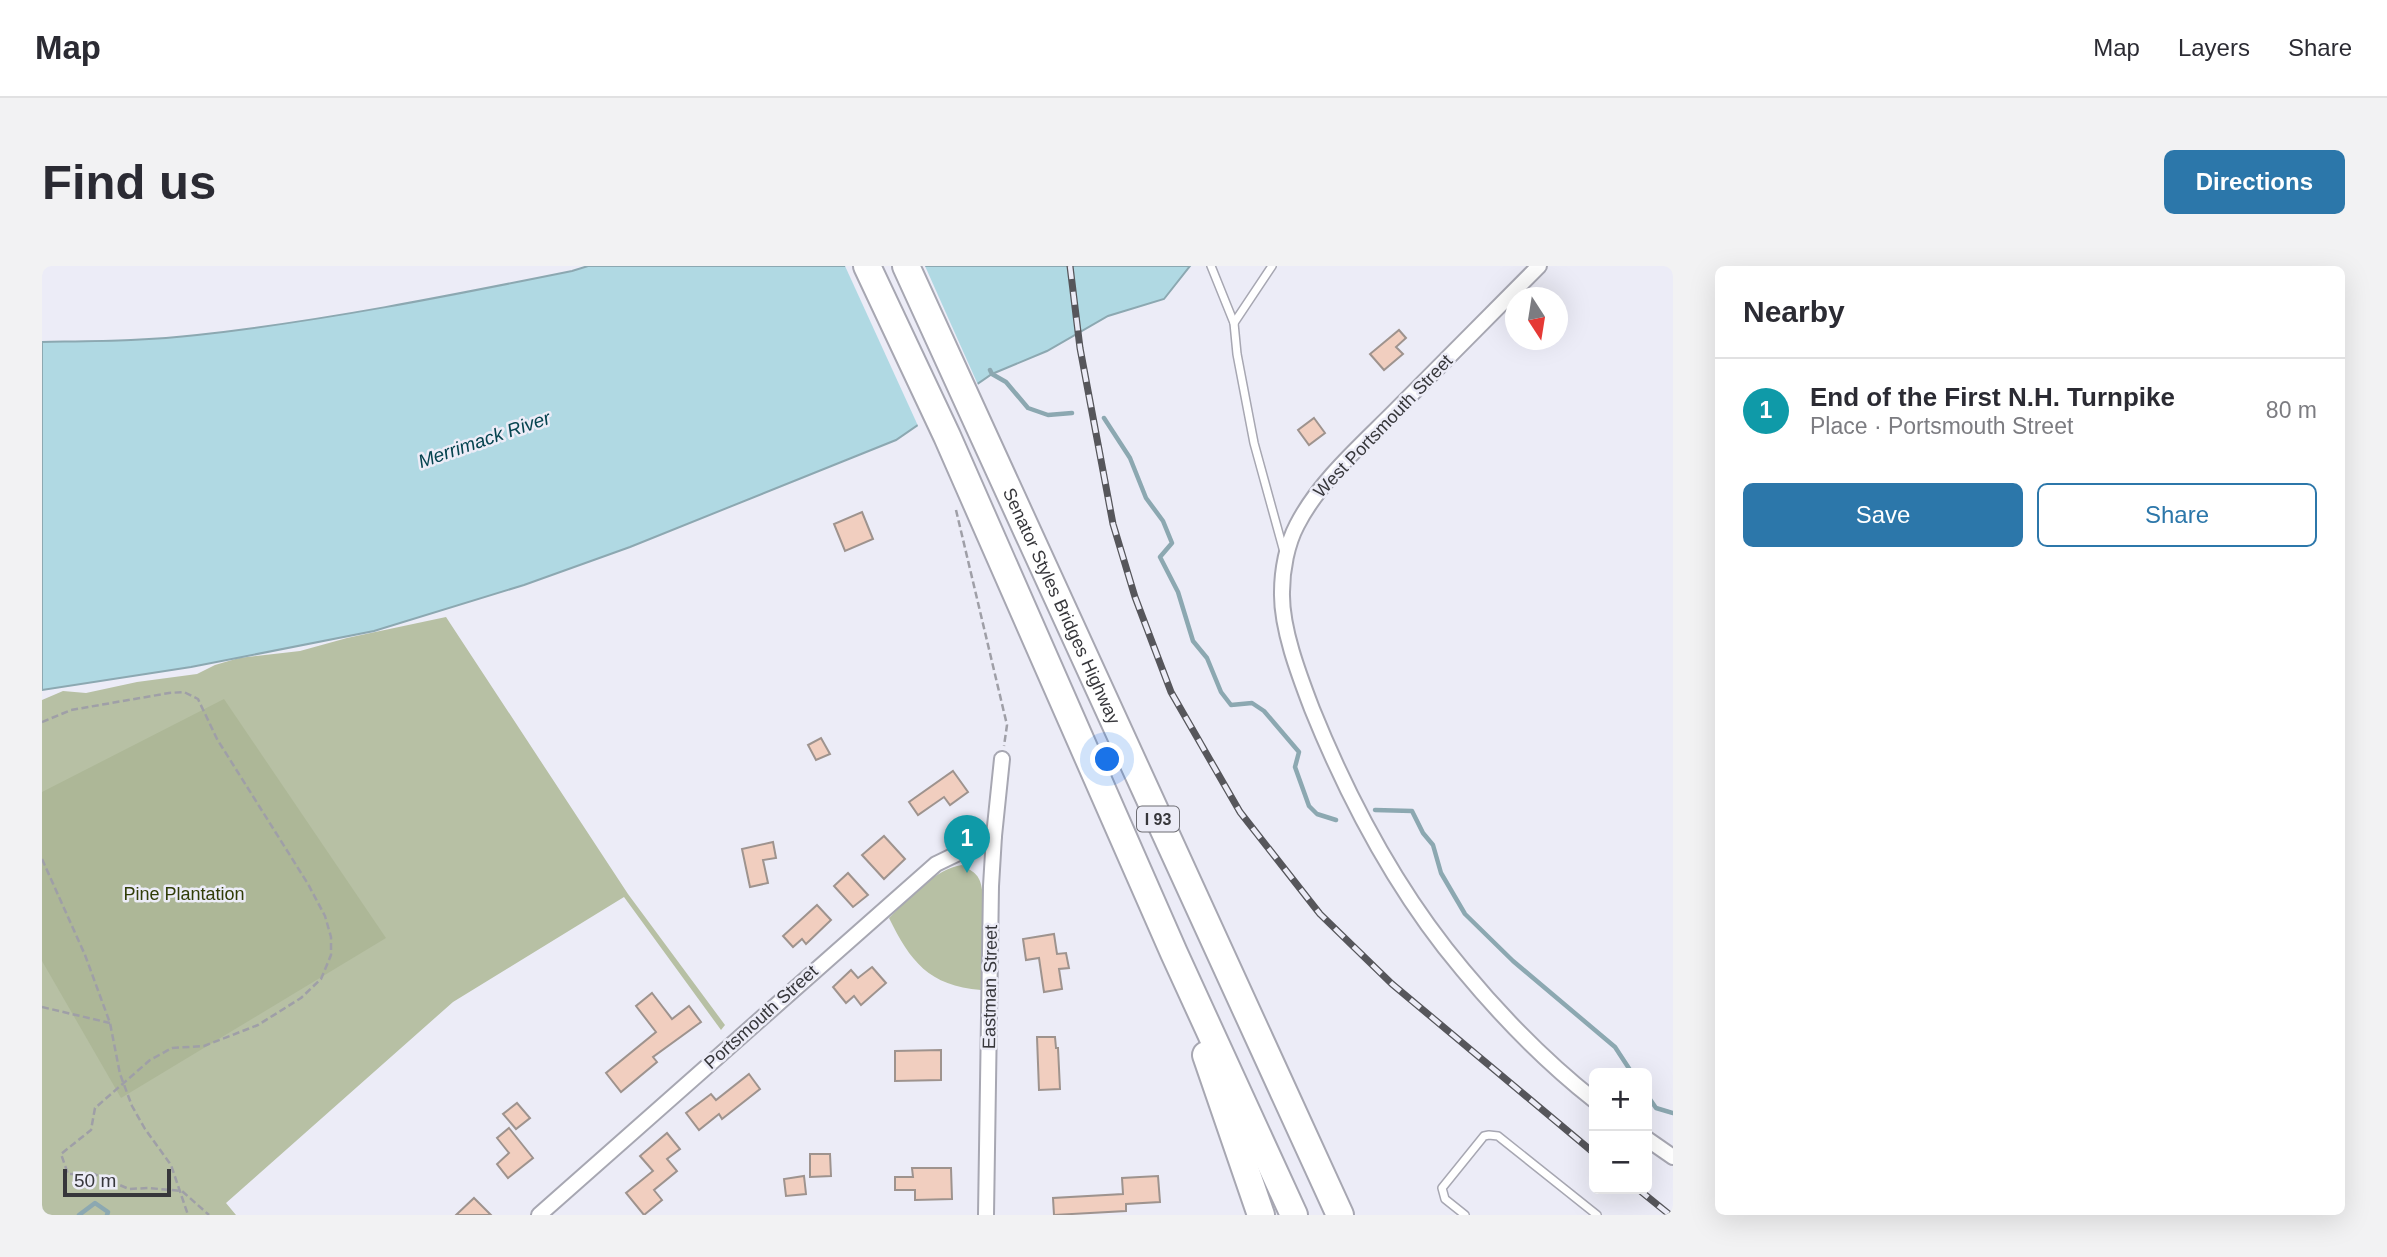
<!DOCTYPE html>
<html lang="en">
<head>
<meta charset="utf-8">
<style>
  :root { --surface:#fff; --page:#f2f2f3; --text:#2b2b33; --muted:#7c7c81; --line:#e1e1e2; --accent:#2c77aa }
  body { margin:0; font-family:Helvetica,sans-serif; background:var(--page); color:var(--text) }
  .controls { position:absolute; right:21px; bottom:21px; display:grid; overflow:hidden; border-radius:10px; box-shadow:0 7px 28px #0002 }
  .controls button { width:63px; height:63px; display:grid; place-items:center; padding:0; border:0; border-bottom:2px solid var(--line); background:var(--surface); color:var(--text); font:35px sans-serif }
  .compass { position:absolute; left:1463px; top:21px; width:63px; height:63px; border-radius:50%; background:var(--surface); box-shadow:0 7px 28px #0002; rotate:168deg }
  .scale { position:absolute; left:21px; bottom:18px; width:108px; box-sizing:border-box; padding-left:7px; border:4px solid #37373b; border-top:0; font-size:19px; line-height:24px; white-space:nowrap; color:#37373b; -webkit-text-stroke:5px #ececf7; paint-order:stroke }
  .you { position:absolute; left:1066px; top:494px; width:24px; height:24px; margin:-18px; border:5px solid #fff; border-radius:50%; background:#1a73e8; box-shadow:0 0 0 10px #1a73e833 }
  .badge { display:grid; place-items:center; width:46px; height:46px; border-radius:50%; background:var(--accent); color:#fff; font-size:23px; font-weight:700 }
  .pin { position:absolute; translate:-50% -58px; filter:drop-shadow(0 2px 4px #0008) }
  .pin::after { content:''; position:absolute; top:37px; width:24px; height:21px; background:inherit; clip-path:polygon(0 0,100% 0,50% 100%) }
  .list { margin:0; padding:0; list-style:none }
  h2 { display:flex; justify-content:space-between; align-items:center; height:91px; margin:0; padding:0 28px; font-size:30px }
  h2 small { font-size:23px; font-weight:400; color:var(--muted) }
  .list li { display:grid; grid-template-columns:46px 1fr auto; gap:21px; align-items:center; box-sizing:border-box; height:105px; padding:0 28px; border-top:2px solid var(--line) }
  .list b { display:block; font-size:26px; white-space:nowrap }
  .list p { margin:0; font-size:23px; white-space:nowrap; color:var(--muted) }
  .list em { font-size:23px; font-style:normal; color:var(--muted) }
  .actions { display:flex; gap:14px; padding:21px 28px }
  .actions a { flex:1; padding:16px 0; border:2px solid var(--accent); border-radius:10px; text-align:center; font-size:24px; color:var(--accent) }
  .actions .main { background:var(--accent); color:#fff }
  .map { position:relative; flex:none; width:1631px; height:949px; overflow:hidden; border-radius:10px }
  header { display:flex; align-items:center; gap:42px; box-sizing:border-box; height:98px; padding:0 35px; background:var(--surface); border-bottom:2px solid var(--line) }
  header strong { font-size:33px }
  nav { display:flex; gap:38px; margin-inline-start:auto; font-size:24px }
  .intro { display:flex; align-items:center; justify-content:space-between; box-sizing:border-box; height:168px; padding:0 42px }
  h1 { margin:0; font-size:49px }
  .button { padding:18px 32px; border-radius:10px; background:var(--accent); color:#fff; font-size:24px; font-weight:700 }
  main { display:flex; gap:42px; padding:0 42px }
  aside { flex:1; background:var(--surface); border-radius:10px; box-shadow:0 7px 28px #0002 }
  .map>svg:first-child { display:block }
  .green { fill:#b7c0a4 }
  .forest { fill:#adb797 }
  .water { fill:#b0d9e3; stroke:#8ca8b1; stroke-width:2 }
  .pier { fill:#ececf7 }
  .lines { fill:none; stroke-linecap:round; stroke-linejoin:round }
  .stream { stroke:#8ca8b1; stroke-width:4.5 }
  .building { fill:#f1cebf; stroke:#9e938e; stroke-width:2 }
  .service-casing { stroke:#a7a7b2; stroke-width:10 }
  .minor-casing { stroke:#a7a7b2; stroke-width:18 }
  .motorway-casing { stroke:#a7a7b2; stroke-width:30 }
  .path { stroke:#9f9fa7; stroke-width:2.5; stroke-dasharray:7 3.5; stroke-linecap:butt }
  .service { stroke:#fff; stroke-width:7 }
  .minor { stroke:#fff; stroke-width:14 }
  .motorway { stroke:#fff; stroke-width:26 }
  .rail-casing { stroke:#56565b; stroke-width:7 }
  .rail { stroke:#ececf7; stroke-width:4.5; stroke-dasharray:13; stroke-linecap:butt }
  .labels { text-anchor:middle; stroke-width:5; stroke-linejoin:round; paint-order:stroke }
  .shield { fill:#ececf7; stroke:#6d6d73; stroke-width:2 }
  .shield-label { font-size:16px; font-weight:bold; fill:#37373b }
  .street-label { font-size:18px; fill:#37373b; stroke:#ececf7 }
  .park-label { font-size:18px; fill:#313d07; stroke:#ececf7 }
  .water-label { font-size:19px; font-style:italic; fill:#05434f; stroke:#ececf7 }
</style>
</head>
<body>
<header>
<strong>Map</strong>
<nav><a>Map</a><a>Layers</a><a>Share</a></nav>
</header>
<div class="intro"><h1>Find us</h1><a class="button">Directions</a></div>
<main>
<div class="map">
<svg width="1631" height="949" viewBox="0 0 1631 949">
  <rect width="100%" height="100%" fill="#ececf7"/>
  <g class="green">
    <path d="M 404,351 L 586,628 L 683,759 L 679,764 L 582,631 L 411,736 L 184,937 L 194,949 L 0,949 L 0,434 L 21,425 L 44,427 L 95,416 L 155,408 L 173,399 L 197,392 L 258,385 L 305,372 Z"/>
    <path d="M 920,599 C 926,603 934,606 937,613 C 946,629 939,702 939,724 C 887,720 868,695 847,652 C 865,634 894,602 920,599 Z"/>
  </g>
  <path class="forest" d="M 182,433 L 344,672 L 79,832 L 0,695 L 0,526 Z"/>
  <path class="water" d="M 546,0 L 1148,0 L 1122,33 L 1066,50 L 1005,85 L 950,108 L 854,174 L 588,281 L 482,319 L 332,365 L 149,401 L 0,424 L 0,76 C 51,75 104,75 155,69 C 281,55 406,30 530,5 Z"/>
  <path class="pier" d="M 803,0 L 883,0 L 937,121 L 877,162 Z"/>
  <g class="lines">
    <g class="stream">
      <path d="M 948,104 L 950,108 L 964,116 L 986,142 L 1006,149 L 1030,147"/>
      <path d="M 1062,152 L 1088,192 L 1104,232 L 1121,255 L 1130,277 L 1118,291 L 1136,326 L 1151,375 L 1165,392 L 1179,426 L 1189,439 L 1210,437 L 1222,445 L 1257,486 L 1253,501 L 1267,540 L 1275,548 L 1294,554"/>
      <path d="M 1333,544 L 1370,545 L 1381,567 L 1391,579 L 1399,607 L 1423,648 L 1471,695 L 1573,781 L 1590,807"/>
      <path d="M 1605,829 L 1614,842 L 1631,847"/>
      <path d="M 37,949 L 53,937 L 66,946 L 65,949"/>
    </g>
  </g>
  <g class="building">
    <path d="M 1357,64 L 1364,72 L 1354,81 L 1361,88 L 1342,104 L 1328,88 Z"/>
    <path d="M 1272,152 L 1283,167 L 1267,179 L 1256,164 Z"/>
    <path d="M 820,246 L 831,273 L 803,285 L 792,258 Z"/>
    <path d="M 779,472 L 788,488 L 774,494 L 766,479 Z"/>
    <path d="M 911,505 L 926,526 L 908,539 L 902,531 L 876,549 L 867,536 Z"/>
    <path d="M 842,570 L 863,593 L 842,613 L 820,589 Z"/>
    <path d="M 731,576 L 734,592 L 721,594 L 726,617 L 708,621 L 700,583 Z"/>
    <path d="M 806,607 L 826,629 L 811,641 L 792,620 Z"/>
    <path d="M 775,639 L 789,654 L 764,678 L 760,673 L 751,681 L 741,670 Z"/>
    <path d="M 1012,668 L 1015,688 L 1024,687 L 1027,702 L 1017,703 L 1020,723 L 1002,726 L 997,692 L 984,694 L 981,673 Z"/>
    <path d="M 830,701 L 844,717 L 819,739 L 812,730 L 804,737 L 791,721 L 809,704 L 816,712 Z"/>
    <path d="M 610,727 L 630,753 L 647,740 L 659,756 L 611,791 L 615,796 L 579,826 L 564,807 L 614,766 L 594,740 Z"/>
    <path d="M 995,771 L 1013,771 L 1014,782 L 1016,782 L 1018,823 L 997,824 Z"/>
    <path d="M 899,784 L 899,814 L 853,815 L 853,785 Z"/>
    <path d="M 707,808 L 718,823 L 680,853 L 677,848 L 657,864 L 644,847 L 669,828 L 674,834 Z"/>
    <path d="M 475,837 L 488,852 L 474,863 L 461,848 Z"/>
    <path d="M 467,862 L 491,892 L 466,912 L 455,898 L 467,887 L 455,872 Z"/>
    <path d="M 625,867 L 638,883 L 625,893 L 635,905 L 612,924 L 620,934 L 602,949 L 584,927 L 611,905 L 598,890 Z"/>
    <path d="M 768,888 L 788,888 L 789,910 L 768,911 Z"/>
    <path d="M 870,902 L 909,902 L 910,933 L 873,934 L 873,924 L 853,924 L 853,911 L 871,911 Z"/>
    <path d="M 762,910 L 764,928 L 744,930 L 742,913 Z"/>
    <path d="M 1116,910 L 1118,936 L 1084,938 L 1084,945 L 1012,949 L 1011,932 L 1081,928 L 1080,912 Z"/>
    <path d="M 432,932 L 449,949 L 414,949 Z"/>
  </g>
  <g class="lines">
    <defs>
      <g id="service">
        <path d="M 1169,0 L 1192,57"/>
        <path d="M 1230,0 L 1192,57 L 1195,88 L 1212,177 L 1242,286"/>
        <path d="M 1423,949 L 1403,933 L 1400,922 L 1442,870 L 1447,869 L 1456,870 L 1555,949"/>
      </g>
      <g id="minor">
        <path d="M 1497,0 C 1448,49 1400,98 1351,147 C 1317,181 1277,216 1255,259 C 1245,278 1240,304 1240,326 C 1239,362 1257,409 1270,443 C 1308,537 1355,626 1421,704 C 1460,751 1504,796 1552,834"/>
        <path d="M 1605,873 L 1631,891"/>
        <path d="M 497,949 L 894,598 L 952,570"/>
        <path d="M 944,949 L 949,620 L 952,570 L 960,493"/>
      </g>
      <g id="motorway">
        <path d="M 825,0 L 905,170 L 1132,687 L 1252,949"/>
        <path id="s1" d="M 864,0 L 1298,949"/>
        <path d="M 1164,789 L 1219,949"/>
      </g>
    </defs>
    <use href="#service" class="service-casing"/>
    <use href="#minor" class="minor-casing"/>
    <use href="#motorway" class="motorway-casing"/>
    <g class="path">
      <path d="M 914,244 L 965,459 L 962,480"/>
      <path d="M 0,456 L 29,444 L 127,427 L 142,426 L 156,433 L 175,473 L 266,618 L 283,650 L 289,671 L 289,689 L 279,713 L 259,732 L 216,759 L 162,780 L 130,782 L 108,794 L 53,842 L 49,864 L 19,888 L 26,908 L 52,908 L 87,923 L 106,922 L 140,925 L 167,949"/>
      <path d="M 0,593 L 43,689 L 68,757 L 78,808 L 90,840 L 103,863 L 129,899 L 146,949"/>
      <path d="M 0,741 L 68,757"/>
    </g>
    <use href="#service" class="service"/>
    <use href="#minor" class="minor"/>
    <use href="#motorway" class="motorway"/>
    <defs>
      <g id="rail">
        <path d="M 1028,0 L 1038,82 L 1071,258 L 1093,331 L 1129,426 L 1198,546 L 1278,648 L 1350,718 L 1552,887"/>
        <path d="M 1596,923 L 1628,949"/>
      </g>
    </defs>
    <use href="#rail" class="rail-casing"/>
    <use href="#rail" class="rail"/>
  </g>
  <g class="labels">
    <rect class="shield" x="1095" y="540.5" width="42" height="25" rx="5"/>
    <g class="shield-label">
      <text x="1116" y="559">I 93</text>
    </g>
    <g class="street-label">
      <text transform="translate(1341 160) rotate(-46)" y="6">West Portsmouth Street</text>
      <text dy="6" stroke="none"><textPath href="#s1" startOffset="374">Senator Styles Bridges Highway</textPath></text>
      <text transform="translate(948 721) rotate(-89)" y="6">Eastman Street</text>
      <text transform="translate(719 751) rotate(-42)" y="6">Portsmouth Street</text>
    </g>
    <g class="park-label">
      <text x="142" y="634">Pine Plantation</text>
    </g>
    <g class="water-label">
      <text transform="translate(442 173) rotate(-19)" y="7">Merrimack River</text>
    </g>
  </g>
</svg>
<div class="controls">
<button>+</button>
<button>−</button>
</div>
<svg class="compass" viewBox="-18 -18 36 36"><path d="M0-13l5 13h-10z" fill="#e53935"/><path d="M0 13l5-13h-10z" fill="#7c7c81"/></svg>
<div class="scale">50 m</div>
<div class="you"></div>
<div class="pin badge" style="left:925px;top:607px;background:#0f9aa8">1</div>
</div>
<aside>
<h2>Nearby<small></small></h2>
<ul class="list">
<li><span class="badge" style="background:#0f9aa8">1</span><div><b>End of the First N.H. Turnpike</b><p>Place · Portsmouth Street</p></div><em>80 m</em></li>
</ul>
<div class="actions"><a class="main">Save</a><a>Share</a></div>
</aside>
</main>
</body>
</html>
